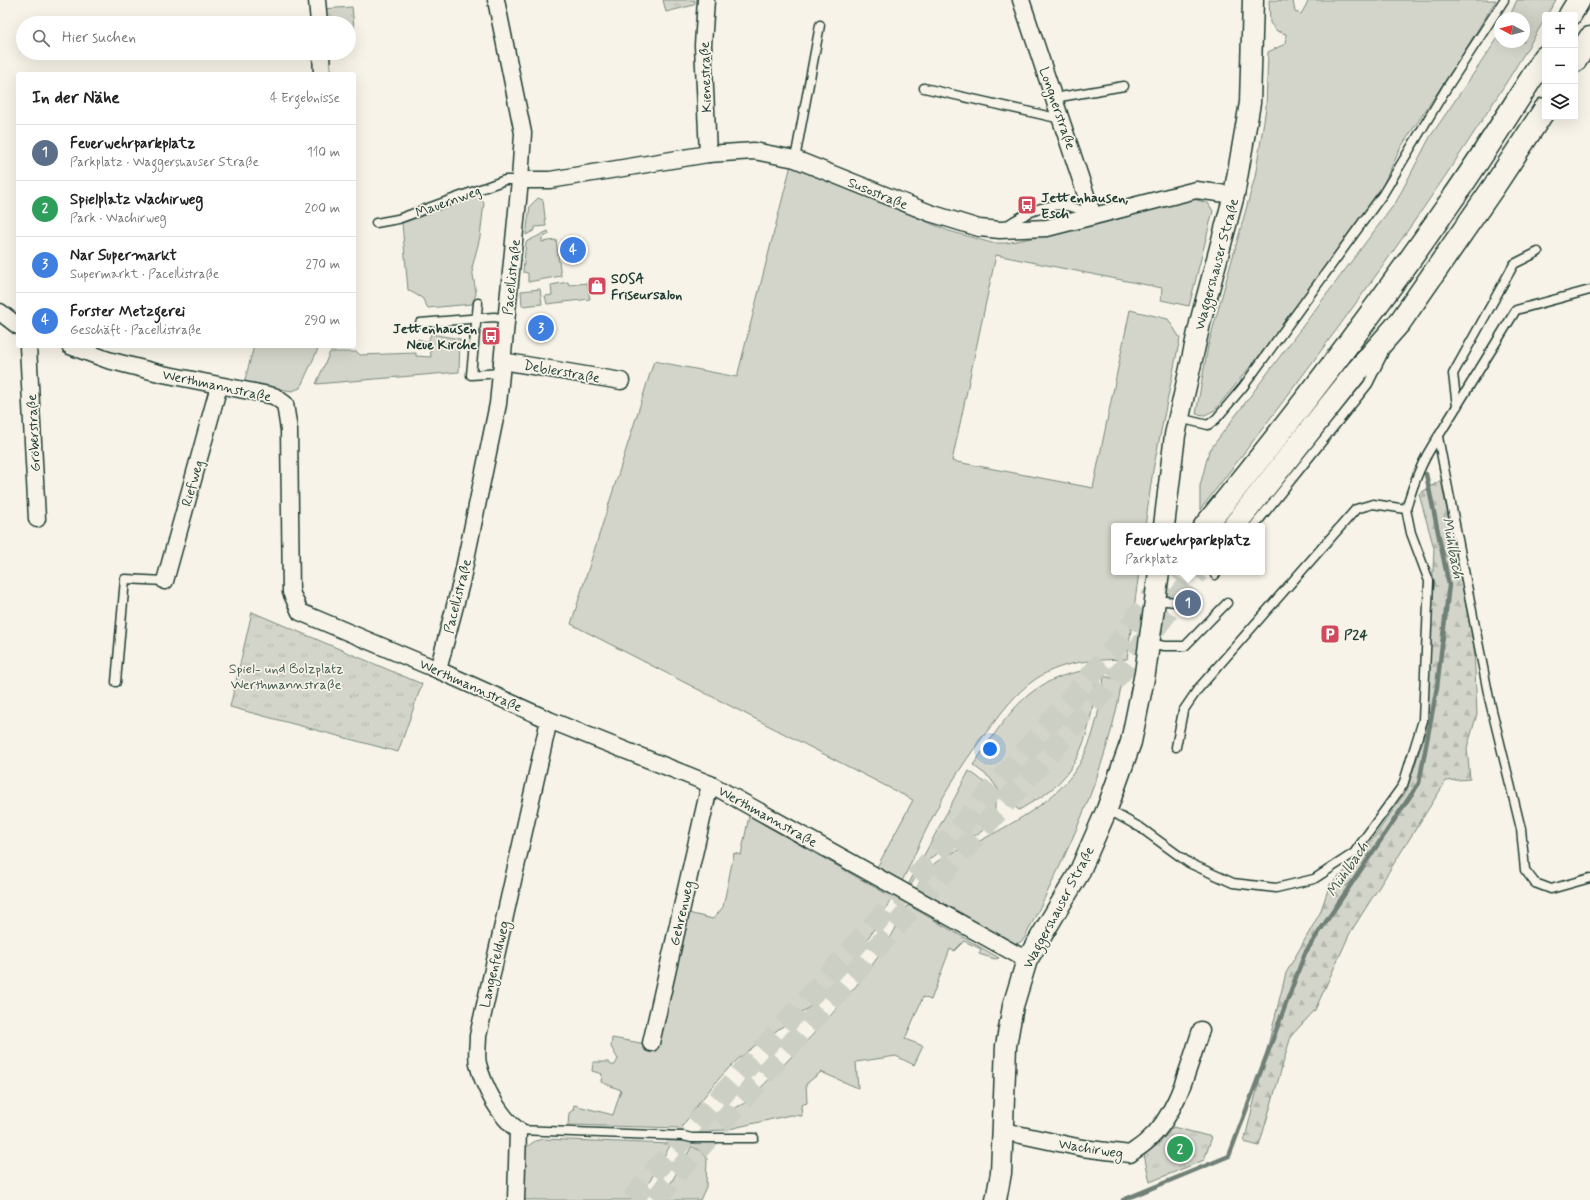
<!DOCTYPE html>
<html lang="de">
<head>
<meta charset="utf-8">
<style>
  :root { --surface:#fff; --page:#f2f2f2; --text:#222; --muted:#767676; --line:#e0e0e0; --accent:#d1495b }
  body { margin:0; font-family:Mynerve,sans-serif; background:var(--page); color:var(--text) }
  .controls { position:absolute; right:12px; top:12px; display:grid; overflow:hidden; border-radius:4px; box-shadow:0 4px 16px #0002 }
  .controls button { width:36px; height:36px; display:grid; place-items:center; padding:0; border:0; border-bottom:1px solid var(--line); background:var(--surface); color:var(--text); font:20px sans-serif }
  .compass { position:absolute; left:1494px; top:12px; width:36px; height:36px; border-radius:50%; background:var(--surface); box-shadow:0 4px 16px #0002; rotate:277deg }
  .you { position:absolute; left:990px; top:749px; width:14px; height:14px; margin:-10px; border:3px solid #fff; border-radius:50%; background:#1a73e8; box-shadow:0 0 0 6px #1a73e833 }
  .badge { display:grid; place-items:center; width:26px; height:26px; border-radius:50%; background:var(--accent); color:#fff; font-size:13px; font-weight:700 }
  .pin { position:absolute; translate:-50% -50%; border:2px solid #fff; box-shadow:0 1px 4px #0006 }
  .popup { position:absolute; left:1111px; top:523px; width:154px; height:52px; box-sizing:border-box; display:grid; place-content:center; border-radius:4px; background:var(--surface); filter:drop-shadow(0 1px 3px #0005); font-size:13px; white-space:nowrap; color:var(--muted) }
  .popup b { font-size:15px; color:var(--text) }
  .popup::after { content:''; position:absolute; left:50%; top:100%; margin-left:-8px; border:8px solid transparent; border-top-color:var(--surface) }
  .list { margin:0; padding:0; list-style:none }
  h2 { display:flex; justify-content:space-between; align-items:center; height:52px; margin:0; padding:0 16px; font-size:17px }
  h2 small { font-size:13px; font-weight:400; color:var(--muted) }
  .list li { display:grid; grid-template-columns:26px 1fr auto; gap:12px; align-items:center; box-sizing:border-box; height:56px; padding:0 16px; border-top:1px solid var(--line) }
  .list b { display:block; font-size:15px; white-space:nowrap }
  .list p { margin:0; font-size:13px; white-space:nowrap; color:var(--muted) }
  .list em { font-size:13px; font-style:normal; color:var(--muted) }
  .icon { flex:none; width:22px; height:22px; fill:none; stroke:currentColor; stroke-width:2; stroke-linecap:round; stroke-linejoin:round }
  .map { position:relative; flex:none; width:1590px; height:1200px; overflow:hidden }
  .search { position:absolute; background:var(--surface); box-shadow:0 4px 16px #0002; left:16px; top:16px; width:340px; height:44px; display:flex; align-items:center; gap:10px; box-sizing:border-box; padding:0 14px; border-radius:22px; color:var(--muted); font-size:15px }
  .panel { position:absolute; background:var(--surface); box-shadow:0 4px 16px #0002; left:16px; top:72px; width:340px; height:276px; border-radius:4px }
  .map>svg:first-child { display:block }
  .grass { fill:#d3d5ca; stroke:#79897f }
  .forest { fill:url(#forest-firs); stroke:#79897f }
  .park { fill:url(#park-tufts); stroke:#79897f }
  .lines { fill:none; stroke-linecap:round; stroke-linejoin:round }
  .stream { stroke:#6f8077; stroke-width:4.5 }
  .trunk-tunnel { stroke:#cccfc4; stroke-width:22; stroke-dasharray:22 11; stroke-linecap:butt }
  .service-casing { stroke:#1f3d34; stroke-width:11 }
  .minor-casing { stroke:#1f3d34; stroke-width:19 }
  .tertiary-casing { stroke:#1f3d34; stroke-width:23 }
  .trunk-casing { stroke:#1f3d34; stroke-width:25 }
  .service { stroke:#f7f3e8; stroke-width:8 }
  .minor { stroke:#f7f3e8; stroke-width:16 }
  .tertiary { stroke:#f7f3e8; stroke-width:20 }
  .trunk { stroke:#f7f3e8; stroke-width:22 }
  .labels { text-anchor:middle; stroke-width:3.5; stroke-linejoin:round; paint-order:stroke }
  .street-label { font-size:14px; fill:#1f3d34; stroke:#f7f3e8 }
  .poi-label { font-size:14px; font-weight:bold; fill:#1f3d34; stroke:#f7f3e8; text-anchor:start }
  .park-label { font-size:14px; fill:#435b52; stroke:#f7f3e8 }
  .water-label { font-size:15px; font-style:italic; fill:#405950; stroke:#f7f3e8 }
</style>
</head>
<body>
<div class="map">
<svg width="1590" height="1200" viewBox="0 0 1590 1200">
  <defs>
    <pattern id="forest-firs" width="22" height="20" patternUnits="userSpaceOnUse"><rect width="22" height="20" fill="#d3d5ca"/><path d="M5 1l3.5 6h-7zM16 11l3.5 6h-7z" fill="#b5b8ae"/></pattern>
    <pattern id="park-tufts" width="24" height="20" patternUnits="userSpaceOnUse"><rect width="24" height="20" fill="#d3d5ca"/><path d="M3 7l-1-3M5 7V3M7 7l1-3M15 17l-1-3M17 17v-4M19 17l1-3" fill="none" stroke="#b5b8ae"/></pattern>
  </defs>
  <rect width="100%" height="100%" fill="#f7f3e8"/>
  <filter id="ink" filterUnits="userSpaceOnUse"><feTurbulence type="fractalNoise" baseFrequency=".025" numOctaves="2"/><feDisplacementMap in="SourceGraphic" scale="8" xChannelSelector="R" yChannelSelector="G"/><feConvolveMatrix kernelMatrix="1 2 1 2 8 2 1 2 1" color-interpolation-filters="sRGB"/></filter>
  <g filter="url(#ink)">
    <g class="grass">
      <path d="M 1269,0 L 1293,1 L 1295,12 L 1301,14 L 1309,0 L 1496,0 L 1459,60 L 1401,147 L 1381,189 L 1275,336 L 1215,410 L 1205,415 L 1196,414 L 1208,346 L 1255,177 L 1266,108 L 1268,52 L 1285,44 L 1286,34 L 1277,31 L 1270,23 Z"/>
      <path d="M 1517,0 L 1556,0 L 1547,15 L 1545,15 L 1545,19 C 1443,191 1322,352 1200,510 L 1200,486 L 1209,451 L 1396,202 L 1430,137 L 1500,35 L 1500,42 L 1524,42 L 1524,18 L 1509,18 Z"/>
      <path d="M 791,165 L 949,231 L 992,243 L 1006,243 L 1092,226 L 1193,199 L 1208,203 L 1213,211 L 1189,306 L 1161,300 L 1162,288 L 996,255 L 952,461 L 1093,488 L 1130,310 L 1168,319 L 1180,338 L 1153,470 L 1145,526 L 1114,526 L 1114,572 L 1139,572 L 1127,659 C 1098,660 1070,660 1044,674 C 1022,686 1007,705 992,725 C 969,754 948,786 931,820 C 920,841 912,862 901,883 L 876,869 L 913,800 L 571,624 L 654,361 L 737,377 Z"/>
      <path d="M 478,196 L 484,203 L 480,237 L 472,268 L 476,294 L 472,304 L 428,308 L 422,298 L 408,290 L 402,223 Z"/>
      <path d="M 538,198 L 543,200 L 546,226 L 535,227 L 535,230 L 526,235 L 530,206 Z"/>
      <path d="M 548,231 L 549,234 L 542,238 L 542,242 L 556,240 L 561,276 L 528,282 L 528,273 L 523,272 L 526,242 Z"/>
      <path d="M 568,282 L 569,285 L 587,283 L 590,299 L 547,304 L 545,296 L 552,295 L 551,285 Z"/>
      <path d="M 540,289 L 542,304 L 522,306 L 521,291 Z"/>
      <path d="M 431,334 L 460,339 L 459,372 L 316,384 L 330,352 L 357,352 L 360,355 L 416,353 L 416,356 L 431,357 L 430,346 L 417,345 L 418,339 L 428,342 Z"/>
      <path d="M 254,346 L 311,346 L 318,349 L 300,388 L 292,391 L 244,383 Z"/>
      <path d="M 1096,669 C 1094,712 1087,759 1053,788 C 1043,797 1030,803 1019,810 L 1005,799 L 990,778 L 973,765 C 1009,714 1027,676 1096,669 Z"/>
      <path d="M 1104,676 L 1122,681 C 1107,772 1066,856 1024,939 L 1019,943 L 1013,944 L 915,890 C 921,881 926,870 935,863 C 950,851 972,846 989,836 C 1069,793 1093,768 1104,676 Z"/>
      <path d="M 969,771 C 981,779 994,788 995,803 C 997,840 954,838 932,857 C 922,865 916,877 909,888 L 907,887 Z"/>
      <path d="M 749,816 L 892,897 C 871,937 847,973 813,1004 C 789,1024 761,1039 737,1060 C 715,1081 698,1104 681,1128 L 568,1125 L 569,1113 L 573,1110 L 574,1105 L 613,1115 L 621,1090 L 601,1082 L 602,1074 L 592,1071 L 593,1062 L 608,1062 L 611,1065 L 615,1065 L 618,1059 L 611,1047 L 612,1038 L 646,1044 L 645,1051 L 651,1053 L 684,912 L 713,919 L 723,907 L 734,853 L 741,855 Z"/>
      <path d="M 908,905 L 999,958 L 995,959 L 979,954 L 981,949 L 964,941 L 954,951 L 950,949 L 931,1000 L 923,997 L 905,1039 L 923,1046 L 914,1065 L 896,1056 L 856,1062 L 858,1088 L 821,1072 L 806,1084 L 807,1103 L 801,1105 L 802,1116 L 790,1115 L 725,1130 L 702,1131 C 715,1110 733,1113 750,1099 C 797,1050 849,1002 886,945 C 894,933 900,918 908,905 Z"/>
      <path d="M 543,1139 L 671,1144 L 639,1200 L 520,1200 L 524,1149 L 535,1141 Z"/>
      <path d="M 692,1146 L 702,1152 L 707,1158 L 706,1187 L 700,1200 L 661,1200 Z"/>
    </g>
    <path class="forest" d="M 1441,480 L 1474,647 L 1477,714 L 1467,748 L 1470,779 L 1446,781 L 1350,933 L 1315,1010 L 1291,1036 L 1259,1146 L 1244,1142 L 1286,973 L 1320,913 L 1330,884 L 1358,860 L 1407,790 L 1426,731 L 1434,548 L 1419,494 Z"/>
    <g class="park">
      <path d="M 663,0 L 695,0 L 694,5 L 666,12 Z"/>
      <path d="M 352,7 L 355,38 L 349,39 L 349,23 L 323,23 L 322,9 Z"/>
      <path d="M 252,612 L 422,684 L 398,752 L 230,707 Z"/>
      <path d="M 1173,1127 L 1212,1137 L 1204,1160 L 1150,1182 L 1144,1155 L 1160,1143 Z"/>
    </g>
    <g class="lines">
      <path class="stream" d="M 1123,1200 L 1229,1156 L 1305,953 L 1419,783 L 1437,687 L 1449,585 L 1426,474"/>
      <g class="trunk-tunnel">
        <path d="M 632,1200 L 658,1167 L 926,866 L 1107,657 L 1171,572"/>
        <path d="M 656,1200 L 670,1181 L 1122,671 L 1198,572"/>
      </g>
      <defs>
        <g id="service">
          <path d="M 924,88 L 1061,119"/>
          <path d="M 1054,98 L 1124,86"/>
          <path d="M 795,159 L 820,25"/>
          <path d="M 376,223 L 398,219 L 505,180 L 520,180"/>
          <path d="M 1004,227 C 1033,208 1059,196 1091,215"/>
          <path d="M 478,303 L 471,375 L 501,373"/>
          <path d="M 420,323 L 494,317 L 507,319"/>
          <path d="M 1457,406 L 1453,374 L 1514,264 L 1538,252"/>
          <path d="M 1179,418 L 1208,425 L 1216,419 L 1243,387 L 1383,194 L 1446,89 L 1504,0"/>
          <path d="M 1438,437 L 1489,698 L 1521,829 L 1525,870 L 1535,883 L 1551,889 L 1590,878"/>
          <path d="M 1406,509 C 1414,482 1422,460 1438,437 L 1516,310 L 1590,290"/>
          <path d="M 1254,526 L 1368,384 L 1383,354"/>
          <path d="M 1215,575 L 1217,572"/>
          <path d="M 1156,600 L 1196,604"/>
          <path d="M 1150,643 L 1164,646 L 1185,646 L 1227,603"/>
          <path d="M 116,682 L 125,579 L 165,581"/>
          <path d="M 1107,809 L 1141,828 L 1189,863 L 1233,883 L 1276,888 L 1314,879 L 1354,853 L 1403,785 L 1423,720 L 1429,581 L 1411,533 L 1406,509 L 1373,504 L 1356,509 L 1198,689 L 1183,711 L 1176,747"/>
          <path d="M 518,1130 L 683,1136 L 692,1138 L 754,1138"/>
        </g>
        <g id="minor">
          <path d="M 317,0 L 319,23"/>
          <path d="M 706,0 L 703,45 L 708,154"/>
          <path d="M 1021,0 L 1093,216"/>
          <path d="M 321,53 L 322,74"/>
          <path d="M 520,180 L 550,180 L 708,154 L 754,151 L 795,159 L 930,213 L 979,228 L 1000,230 L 1047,228 L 1196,190 L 1234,195"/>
          <path d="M 0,312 L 18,326"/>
          <path d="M 28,346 L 37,519"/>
          <path d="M 70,346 L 108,360 L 163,374 L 274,396 L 285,404 L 289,430 L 291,592 L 300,612 L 438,670 L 549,720 L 710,784 L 1027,960"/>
          <path d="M 502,361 L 621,381"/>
          <path d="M 165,581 L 219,386"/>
          <path d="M 438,670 L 461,583 L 498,404 L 520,180 L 523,133 L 496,0"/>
          <path d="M 651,1043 L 710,784"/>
          <path d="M 1003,1131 L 1082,1148 L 1130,1154 C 1135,1150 1142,1146 1147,1141 C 1177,1116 1189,1065 1201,1030"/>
          <path d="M 516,1200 L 518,1130 C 499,1116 484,1087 478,1064 C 476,1056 478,1045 478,1036 L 549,720"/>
        </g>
        <g id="tertiary">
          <path d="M 1164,526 L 1175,435 L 1201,319 L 1234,195 L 1250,103 L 1253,0"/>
          <path d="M 996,1200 L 1001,1173 L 1006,1046 L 1013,1006 L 1027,960 L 1079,873 L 1107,809 L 1131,742 L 1145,673 L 1159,572"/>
        </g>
        <g id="trunk">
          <path d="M 1570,15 L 1579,0"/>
          <path d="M 1575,61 L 1590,38"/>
          <path d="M 1205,526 C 1291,421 1374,313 1451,201 C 1484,154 1514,105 1545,57"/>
          <path d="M 1234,526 L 1357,371 L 1400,322 L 1495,185 L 1545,109"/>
        </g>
      </defs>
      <use href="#service" class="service-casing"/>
      <use href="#minor" class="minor-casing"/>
      <use href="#tertiary" class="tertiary-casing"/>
      <use href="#trunk" class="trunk-casing"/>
      <use href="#service" class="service"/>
      <use href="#minor" class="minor"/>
      <use href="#tertiary" class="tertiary"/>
      <use href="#trunk" class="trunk"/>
    </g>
  </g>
  <defs>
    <symbol id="bus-square" viewBox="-11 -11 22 22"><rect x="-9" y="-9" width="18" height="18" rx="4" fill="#d1495b" stroke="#f7f3e8"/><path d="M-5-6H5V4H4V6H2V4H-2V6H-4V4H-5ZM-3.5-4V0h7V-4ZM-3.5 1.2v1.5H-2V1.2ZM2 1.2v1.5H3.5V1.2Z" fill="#fff"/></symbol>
    <symbol id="shop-square" viewBox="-11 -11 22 22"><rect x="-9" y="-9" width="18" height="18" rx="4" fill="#d1495b" stroke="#f7f3e8"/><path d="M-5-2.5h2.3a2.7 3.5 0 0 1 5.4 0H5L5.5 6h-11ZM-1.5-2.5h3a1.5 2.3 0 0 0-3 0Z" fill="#fff"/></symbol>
    <symbol id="parking-square" viewBox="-11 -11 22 22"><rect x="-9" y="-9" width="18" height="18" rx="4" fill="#d1495b" stroke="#f7f3e8"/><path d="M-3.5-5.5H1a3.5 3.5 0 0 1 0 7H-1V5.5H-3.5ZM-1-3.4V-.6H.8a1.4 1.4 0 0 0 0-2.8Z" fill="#fff"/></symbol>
  </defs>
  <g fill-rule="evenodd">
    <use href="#bus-square" x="1016" y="194" width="22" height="22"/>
    <use href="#shop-square" x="586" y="275" width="22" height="22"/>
    <use href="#bus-square" x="480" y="325" width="22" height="22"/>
    <use href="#parking-square" x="1319" y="623" width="22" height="22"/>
  </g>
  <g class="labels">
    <g class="street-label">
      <text transform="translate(705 77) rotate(-92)" y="5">Kienestraße</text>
      <text transform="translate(1058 108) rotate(71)" y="5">Longnerstraße</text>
      <text transform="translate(878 193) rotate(22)" y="5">Susostraße</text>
      <text transform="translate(448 201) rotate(-20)" y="5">Mauernweg</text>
      <text transform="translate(1216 264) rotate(-75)" y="5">Waggershauser Straße</text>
      <text transform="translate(511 277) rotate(-84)" y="5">Pacellistraße</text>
      <text transform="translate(562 371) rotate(10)" y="5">Deblerstraße</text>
      <text transform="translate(217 385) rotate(12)" y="5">Werthmannstraße</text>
      <text transform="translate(33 433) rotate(-93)" y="5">Gröberstraße</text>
      <text transform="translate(192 483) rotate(-74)" y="5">Riefweg</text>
      <text transform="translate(457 596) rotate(-76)" y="5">Pacellistraße</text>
      <text transform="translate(471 685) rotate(24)" y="5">Werthmannstraße</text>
      <text transform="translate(768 816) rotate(29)" y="5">Werthmannstraße</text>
      <text transform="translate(1058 907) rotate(-62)" y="5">Waggershauser Straße</text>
      <text transform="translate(681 913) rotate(-77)" y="5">Gehrenweg</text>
      <text transform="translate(494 964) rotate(-77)" y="5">Langenfeldweg</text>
      <text transform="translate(1091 1148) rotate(9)" y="5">Wachirweg</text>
    </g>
    <g class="poi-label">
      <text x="1041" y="202">Jettenhausen,<tspan x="1041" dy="16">Esch</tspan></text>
      <text x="611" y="283">SOSA<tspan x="611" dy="16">Friseursalon</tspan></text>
      <text x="477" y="333" text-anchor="end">Jettenhausen<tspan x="477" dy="16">Neue Kirche</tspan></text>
      <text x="1344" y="639">P24</text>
    </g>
    <g class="park-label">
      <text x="286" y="673">Spiel- und Bolzplatz<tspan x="286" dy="16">Werthmannstraße</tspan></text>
    </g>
    <g class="water-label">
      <text transform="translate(1453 548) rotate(79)" y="5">Mühlbach</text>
      <text transform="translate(1347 869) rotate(-56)" y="5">Mühlbach</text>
    </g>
  </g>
</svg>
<div class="controls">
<button>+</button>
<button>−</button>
<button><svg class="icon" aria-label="layers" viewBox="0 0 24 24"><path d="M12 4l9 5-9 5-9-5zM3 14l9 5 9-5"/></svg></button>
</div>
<svg class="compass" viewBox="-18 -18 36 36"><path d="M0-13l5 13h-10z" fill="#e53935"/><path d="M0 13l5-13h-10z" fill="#767676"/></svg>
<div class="you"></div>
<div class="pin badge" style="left:1188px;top:603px;background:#5c6f8a">1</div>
<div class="popup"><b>Feuerwehrparkplatz</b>Parkplatz</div>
<div class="pin badge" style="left:1180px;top:1149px;background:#2e9e5b">2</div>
<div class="pin badge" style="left:541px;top:328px;background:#3f7fe0">3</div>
<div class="pin badge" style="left:573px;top:250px;background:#3f7fe0">4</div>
<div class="search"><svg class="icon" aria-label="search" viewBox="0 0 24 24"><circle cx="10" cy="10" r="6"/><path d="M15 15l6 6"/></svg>Hier suchen</div>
<section class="panel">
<h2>In der Nähe<small>4 Ergebnisse</small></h2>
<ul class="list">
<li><span class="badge" style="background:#5c6f8a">1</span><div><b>Feuerwehrparkplatz</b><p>Parkplatz · Waggershauser Straße</p></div><em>110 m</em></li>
<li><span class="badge" style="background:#2e9e5b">2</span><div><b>Spielplatz Wachirweg</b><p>Park · Wachirweg</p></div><em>200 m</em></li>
<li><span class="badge" style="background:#3f7fe0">3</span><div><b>Nar Supermarkt</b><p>Supermarkt · Pacellistraße</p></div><em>270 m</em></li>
<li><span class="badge" style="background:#3f7fe0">4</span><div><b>Forster Metzgerei</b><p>Geschäft · Pacellistraße</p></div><em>290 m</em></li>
</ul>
</section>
</div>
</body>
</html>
